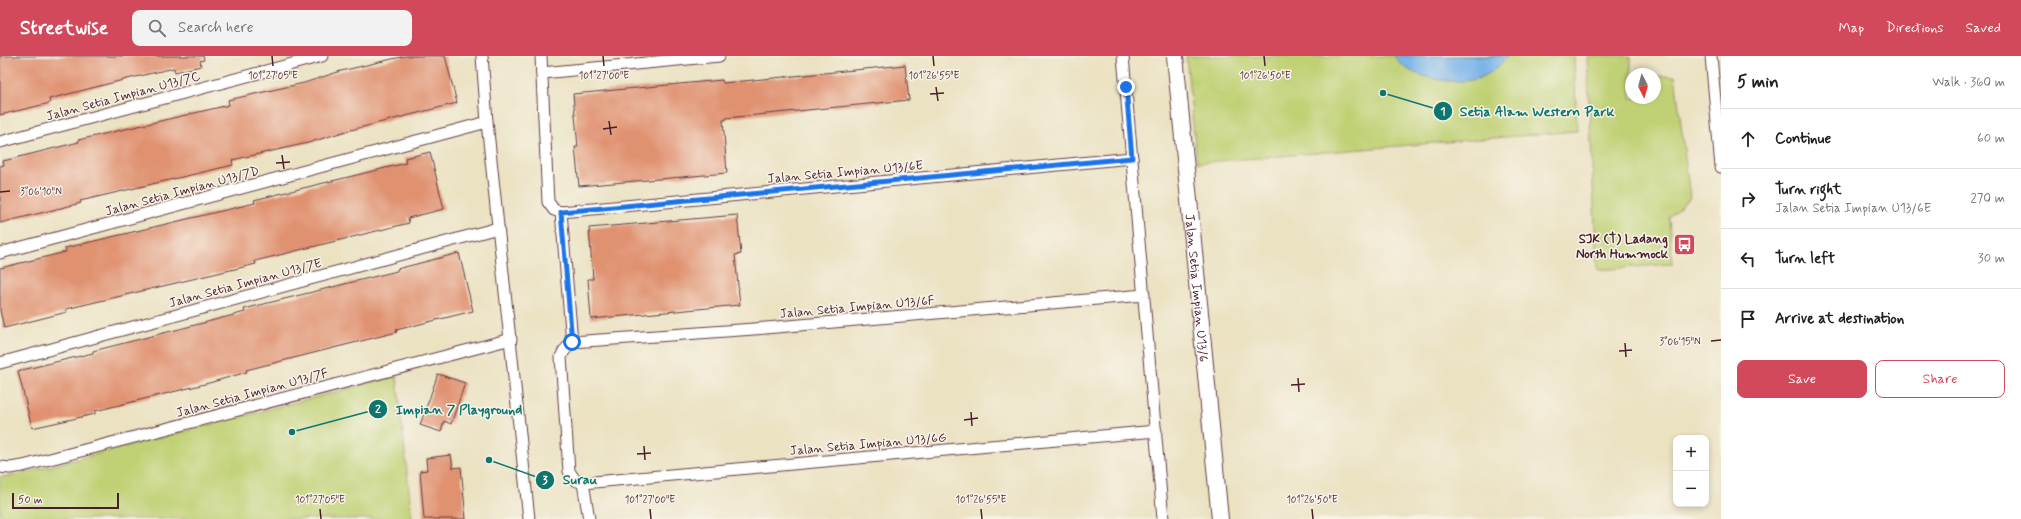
<!DOCTYPE html>
<html lang="en">
<head>
<meta charset="utf-8">
<style>
  :root { --surface:#fff; --page:#f2f2f2; --text:#222; --muted:#767676; --line:#e0e0e0; --accent:#d1495b }
  body { margin:0; font-family:Mynerve,sans-serif; background:var(--page); color:var(--text) }
  .controls { position:absolute; right:12px; bottom:12px; display:grid; overflow:hidden; border-radius:8px; box-shadow:0 2px 6px #0003 }
  .controls button { width:36px; height:36px; display:grid; place-items:center; padding:0; border:0; border-bottom:1px solid var(--line); background:var(--surface); color:var(--text); font:20px sans-serif }
  .compass { position:absolute; left:1625px; top:12px; width:36px; height:36px; border-radius:50%; background:var(--surface); box-shadow:0 2px 6px #0003; rotate:174deg }
  .scale { position:absolute; left:12px; bottom:10px; width:107px; box-sizing:border-box; padding-left:4px; border:2px solid #4a1f2b; border-top:0; font-size:11px; line-height:14px; white-space:nowrap; color:#4a1f2b; -webkit-text-stroke:3px #f7f3e8; paint-order:stroke }
  .stop { position:absolute; width:12px; height:12px; margin:-9px; border:3px solid #1a73e8; border-radius:50%; background:#fff }
  .stop.end { background:#1a73e8; border-color:#fff; box-shadow:0 1px 4px #0008 }
  .list { margin:0; padding:0; list-style:none }
  h2 { display:flex; justify-content:space-between; align-items:center; height:52px; margin:0; padding:0 16px; font-size:17px }
  h2 small { font-size:13px; font-weight:400; color:var(--muted) }
  .list li { display:grid; grid-template-columns:26px 1fr auto; gap:12px; align-items:center; box-sizing:border-box; height:60px; padding:0 16px; border-top:1px solid var(--line) }
  .list b { display:block; font-size:15px; white-space:nowrap }
  .list p { margin:0; font-size:13px; white-space:nowrap; color:var(--muted) }
  .list em { font-size:13px; font-style:normal; color:var(--muted) }
  .actions { display:flex; gap:8px; padding:12px 16px }
  .actions a { flex:1; padding:9px 0; border:1px solid var(--accent); border-radius:8px; text-align:center; font-size:14px; color:var(--accent) }
  .actions .main { background:var(--accent); color:#fff }
  .icon { flex:none; width:22px; height:22px; fill:none; stroke:currentColor; stroke-width:2; stroke-linecap:round; stroke-linejoin:round }
  .map { position:relative; flex:none; width:1721px; height:463px; overflow:hidden }
  header { display:flex; align-items:center; gap:24px; box-sizing:border-box; height:56px; padding:0 20px; background:var(--accent); color:#fff }
  header strong { font-size:19px }
  nav { display:flex; gap:22px; margin-inline-start:auto; font-size:14px }
  .search { width:280px; height:36px; background:var(--page); display:flex; align-items:center; gap:10px; box-sizing:border-box; padding:0 14px; border-radius:8px; color:var(--muted); font-size:15px }
  main { display:flex }
  aside { flex:1; background:var(--surface) }
  .map>svg:first-child { display:block }
  .green { fill:#c0d174; stroke:#857850 }
  .water { fill:#78b4ea; stroke:#616a8a }
  .building { fill:#e09170 }
  .lines { fill:none; stroke-linecap:round; stroke-linejoin:round }
  .street-casing { stroke:#623c42; stroke-width:13 }
  .secondary-casing { stroke:#623c42; stroke-width:18 }
  .street { stroke:#fff; stroke-width:11 }
  .secondary { stroke:#fff; stroke-width:16 }
  .route { stroke:#1a73e8; stroke-width:5 }
  .ticks { fill:none; stroke:#4a1f2b; stroke-width:1.5 }
  .labels { text-anchor:middle; stroke-width:3; stroke-linejoin:round; paint-order:stroke }
  .street-label { font-size:13px; fill:#4a1f2b; stroke:#f7f3e8 }
  .poi-label { font-size:13px; font-weight:bold; fill:#4a1f2b; stroke:#f7f3e8; text-anchor:end }
  .ticks-label { font-size:10px; text-anchor:middle; fill:#4a1f2b; stroke:#f7f3e8; stroke-width:3; stroke-linejoin:round; paint-order:stroke }
  .leader { fill:none; stroke:#0f766e; stroke-width:1.5 }
  .callout-dot { fill:#0f766e; stroke:#f7f3e8; stroke-width:1.5 }
  .mark-label { font-size:12px; text-anchor:middle; font-weight:bold; fill:#fff }
  .callout-label { font-size:14px; text-anchor:middle; font-weight:bold; fill:#0f766e; stroke:#f7f3e8; stroke-width:3; stroke-linejoin:round; paint-order:stroke }
</style>
</head>
<body>
<header>
<strong>Streetwise</strong>
<div class="search"><svg class="icon" aria-label="search" viewBox="0 0 24 24"><circle cx="10" cy="10" r="6"/><path d="M15 15l6 6"/></svg>Search here</div>
<nav><a>Map</a><a>Directions</a><a>Saved</a></nav>
</header>
<main>
<div class="map">
<svg width="1721" height="463" viewBox="0 0 1721 463">
  <rect width="100%" height="100%" fill="#f7f3e8"/>
  <filter id="ink" filterUnits="userSpaceOnUse"><feTurbulence type="fractalNoise" baseFrequency=".025" numOctaves="2"/><feDisplacementMap in="SourceGraphic" scale="8" xChannelSelector="R" yChannelSelector="G"/><feConvolveMatrix kernelMatrix="1 2 1 2 8 2 1 2 1" color-interpolation-filters="sRGB"/></filter>
  <filter id="wash" filterUnits="userSpaceOnUse"><feTurbulence type="fractalNoise" baseFrequency=".012" numOctaves="4" result="noise"/><feDisplacementMap in="SourceGraphic" scale="16" xChannelSelector="R" yChannelSelector="G"/><feGaussianBlur stdDeviation="0.9" result="paint"/><feColorMatrix in="noise" values="0 0 0 0 0 0 0 0 0 0 0 0 0 0 0 0 0 1.4 0 .05"/><feComposite in="paint" operator="in"/></filter>
  <g filter="url(#wash)">
    <rect width="100%" height="100%" fill="#ebe2c2"/>
    <g class="green">
      <path d="M 1186,0 L 1574,0 L 1577,75 L 1197,107 Z"/>
      <path d="M 1587,0 L 1631,0 L 1631,42 L 1655,42 L 1655,20 L 1675,20 L 1690,142 L 1669,161 L 1672,208 L 1597,214 Z"/>
      <path d="M 397,320 L 412,463 L 0,463 L 0,421 L 12,420 Z"/>
    </g>
    <path class="water" d="M 1394,0 L 1508,0 C 1499,9 1492,18 1479,22 C 1456,30 1407,23 1394,0 Z"/>
    <g id="blocks">
      <g class="building">
        <path d="M 0,0 L 203,0 L 204,4 L 200,5 L 201,10 L 175,16 L 174,12 L 127,23 L 49,43 L 50,47 L 0,59 Z"/>
        <path d="M 405,0 L 445,0 L 457,47 L 343,76 L 308,87 L 232,104 L 233,109 L 80,145 L 81,147 L 0,167 L 0,110 L 4,109 L 3,105 L 79,86 L 78,84 L 229,49 L 228,44 L 304,27 L 341,15 Z"/>
        <path d="M 905,9 L 909,44 L 726,62 L 726,64 L 723,64 L 727,117 L 579,130 L 575,91 L 578,91 L 573,38 L 722,24 L 723,27 Z"/>
        <path d="M 430,96 L 444,153 L 408,162 L 409,167 L 255,205 L 256,208 L 66,253 L 67,256 L 4,272 L 0,254 L 0,212 L 66,196 L 65,192 L 255,147 L 254,144 L 406,107 L 405,102 Z"/>
        <path d="M 737,159 L 741,198 L 735,199 L 740,249 L 591,263 L 588,223 L 593,223 L 589,172 Z"/>
        <path d="M 459,197 L 473,255 L 396,274 L 397,276 L 246,314 L 247,316 L 209,327 L 95,355 L 95,358 L 32,372 L 18,315 L 93,297 L 93,295 L 207,266 L 245,256 L 244,253 L 397,215 L 397,213 Z"/>
        <path d="M 438,318 L 465,327 L 451,368 L 444,365 L 441,376 L 420,369 Z"/>
        <path d="M 451,399 L 453,412 L 461,411 L 466,463 L 424,463 L 420,415 L 427,414 L 426,402 Z"/>
      </g>
    </g>
  </g>
  <g filter="url(#ink)">
    <use href="#blocks" fill-opacity="0" stroke="#623c42" stroke-width="1"/>
    <g class="lines">
      <defs>
        <g id="street">
          <path d="M 482,0 L 487,66 L 529,463"/>
          <path d="M 541,0 L 548,146 L 554,154 L 561,156 L 572,286 L 564,295 L 561,301 L 569,415 L 575,424 L 583,427 L 589,463"/>
          <path d="M 1123,0 L 1163,463"/>
          <path d="M 1711,0 L 1721,111"/>
          <path d="M 542,17 L 719,0"/>
          <path d="M 0,86 L 322,0"/>
          <path d="M 561,156 L 1132,102"/>
          <path d="M 0,197 L 487,66"/>
          <path d="M 572,286 L 754,273 L 1144,239"/>
          <path d="M 0,307 L 498,172"/>
          <path d="M 0,411 L 10,412 L 23,410 L 511,283"/>
          <path d="M 583,427 L 1156,375"/>
        </g>
        <g id="secondary">
          <path id="s1" d="M 1175,0 L 1220,463"/>
        </g>
      </defs>
      <use href="#street" class="street-casing"/>
      <use href="#secondary" class="secondary-casing"/>
      <use href="#street" class="street"/>
      <use href="#secondary" class="secondary"/>
    </g>
  </g>
  <g class="lines" filter="url(#ink)">
    <path class="route" d="M 572,286 L 561,156 L 1132,102 L 1126,31"/>
  </g>
  <path class="ticks" d="M 272,0 L 273,10M 603,0 L 604,10M 933,0 L 934,10M 1264,0 L 1265,10M 936,31 L 938,45M 930,38 L 944,37M 609,65 L 611,79M 603,73 L 617,71M 282,99 L 284,113M 276,107 L 290,106M 0,136 L 10,135M 1711,285 L 1721,284M 1625,287 L 1626,301M 1619,295 L 1632,294M 1298,322 L 1299,336M 1291,329 L 1305,328M 971,356 L 972,370M 964,364 L 978,362M 644,390 L 645,404M 637,398 L 651,397M 320,453 L 321,463M 650,453 L 651,463M 981,453 L 982,463M 1312,453 L 1313,463"/>
  <defs>
    <symbol id="bus-square" viewBox="-11 -11 22 22"><rect x="-9" y="-9" width="18" height="18" rx="4" fill="#d1495b" stroke="#f7f3e8"/><path d="M-5-6H5V4H4V6H2V4H-2V6H-4V4H-5ZM-3.5-4V0h7V-4ZM-3.5 1.2v1.5H-2V1.2ZM2 1.2v1.5H3.5V1.2Z" fill="#fff"/></symbol>
  </defs>
  <g fill-rule="evenodd">
    <use href="#bus-square" x="1672" y="176" width="25" height="25"/>
  </g>
  <g class="labels">
    <g class="street-label">
      <text transform="translate(123 39) rotate(-15)" y="5">Jalan Setia Impian U13/7C</text>
      <text transform="translate(845 115) rotate(-5)" y="5">Jalan Setia Impian U13/6E</text>
      <text transform="translate(182 134) rotate(-15)" y="5">Jalan Setia Impian U13/7D</text>
      <text transform="translate(245 226) rotate(-15)" y="5">Jalan Setia Impian U13/7E</text>
      <text dy="5" stroke="none"><textPath href="#s1" startOffset="233">Jalan Setia Impian U13/6</textPath></text>
      <text transform="translate(857 250) rotate(-5)" y="5">Jalan Setia Impian U13/6F</text>
      <text transform="translate(252 336) rotate(-15)" y="5">Jalan Setia Impian U13/7F</text>
      <text transform="translate(868 387) rotate(-5)" y="5">Jalan Setia Impian U13/6G</text>
    </g>
    <g class="poi-label">
      <text x="1668" y="187">SJK (T) Ladang<tspan x="1668" dy="15">North Hummock</tspan></text>
    </g>
  </g>
  <g class="ticks-label">
    <text x="273" y="23">101°27'05"E</text>
    <text x="604" y="23">101°27'00"E</text>
    <text x="934" y="23">101°26'55"E</text>
    <text x="1265" y="23">101°26'50"E</text>
    <text x="41" y="139">3°06'10"N</text>
    <text x="1680" y="289">3°06'15"N</text>
    <text x="320" y="447">101°27'05"E</text>
    <text x="650" y="447">101°27'00"E</text>
    <text x="981" y="447">101°26'55"E</text>
    <text x="1312" y="447">101°26'50"E</text>
  </g>
  <path class="leader" d="M1383 37L1443 55M292 376L378 353M489 404L545 424"/>
  <g class="callout-dot">
    <circle cx="1383" cy="37" r="4"/>
    <circle cx="292" cy="376" r="4"/>
    <circle cx="489" cy="404" r="4"/>
    <circle cx="1443" cy="55" r="10"/>
    <circle cx="378" cy="353" r="10"/>
    <circle cx="545" cy="424" r="10"/>
  </g>
  <g class="mark-label">
    <text x="1443" y="59">1</text>
    <text x="378" y="357">2</text>
    <text x="545" y="428">3</text>
  </g>
  <g class="callout-label">
    <text x="1537" y="60">Setia Alam Western Park</text>
    <text x="459" y="358">Impian 7 Playground</text>
    <text x="580" y="428">Surau</text>
  </g>
</svg>
<div class="controls">
<button>+</button>
<button>−</button>
</div>
<svg class="compass" viewBox="-18 -18 36 36"><path d="M0-13l5 13h-10z" fill="#e53935"/><path d="M0 13l5-13h-10z" fill="#767676"/></svg>
<div class="scale">50 m</div>
<div class="stop" style="left:572px;top:286px"></div>
<div class="stop end" style="left:1126px;top:31px"></div>
</div>
<aside>
<h2>5 min<small>Walk · 360 m</small></h2>
<ul class="list">
<li><svg class="icon" aria-label="ahead" viewBox="0 0 24 24"><path d="M12 20V5M6 11l6-6 6 6"/></svg><div><b>Continue</b></div><em>60 m</em></li>
<li><svg class="icon" aria-label="right" viewBox="0 0 24 24"><path d="M7 20v-9h11M14 6l5 5-5 5"/></svg><div><b>Turn right</b><p>Jalan Setia Impian U13/6E</p></div><em>270 m</em></li>
<li><svg class="icon" aria-label="left" viewBox="0 0 24 24"><path d="M17 20v-9H6M10 6l-5 5 5 5"/></svg><div><b>Turn left</b></div><em>30 m</em></li>
<li><svg class="icon" aria-label="arrive" viewBox="0 0 24 24"><path d="M6 21V4h12l-3 4 3 4H6"/></svg><div><b>Arrive at destination</b></div></li>
</ul>
<div class="actions"><a class="main">Save</a><a>Share</a></div>
</aside>
</main>
</body>
</html>
